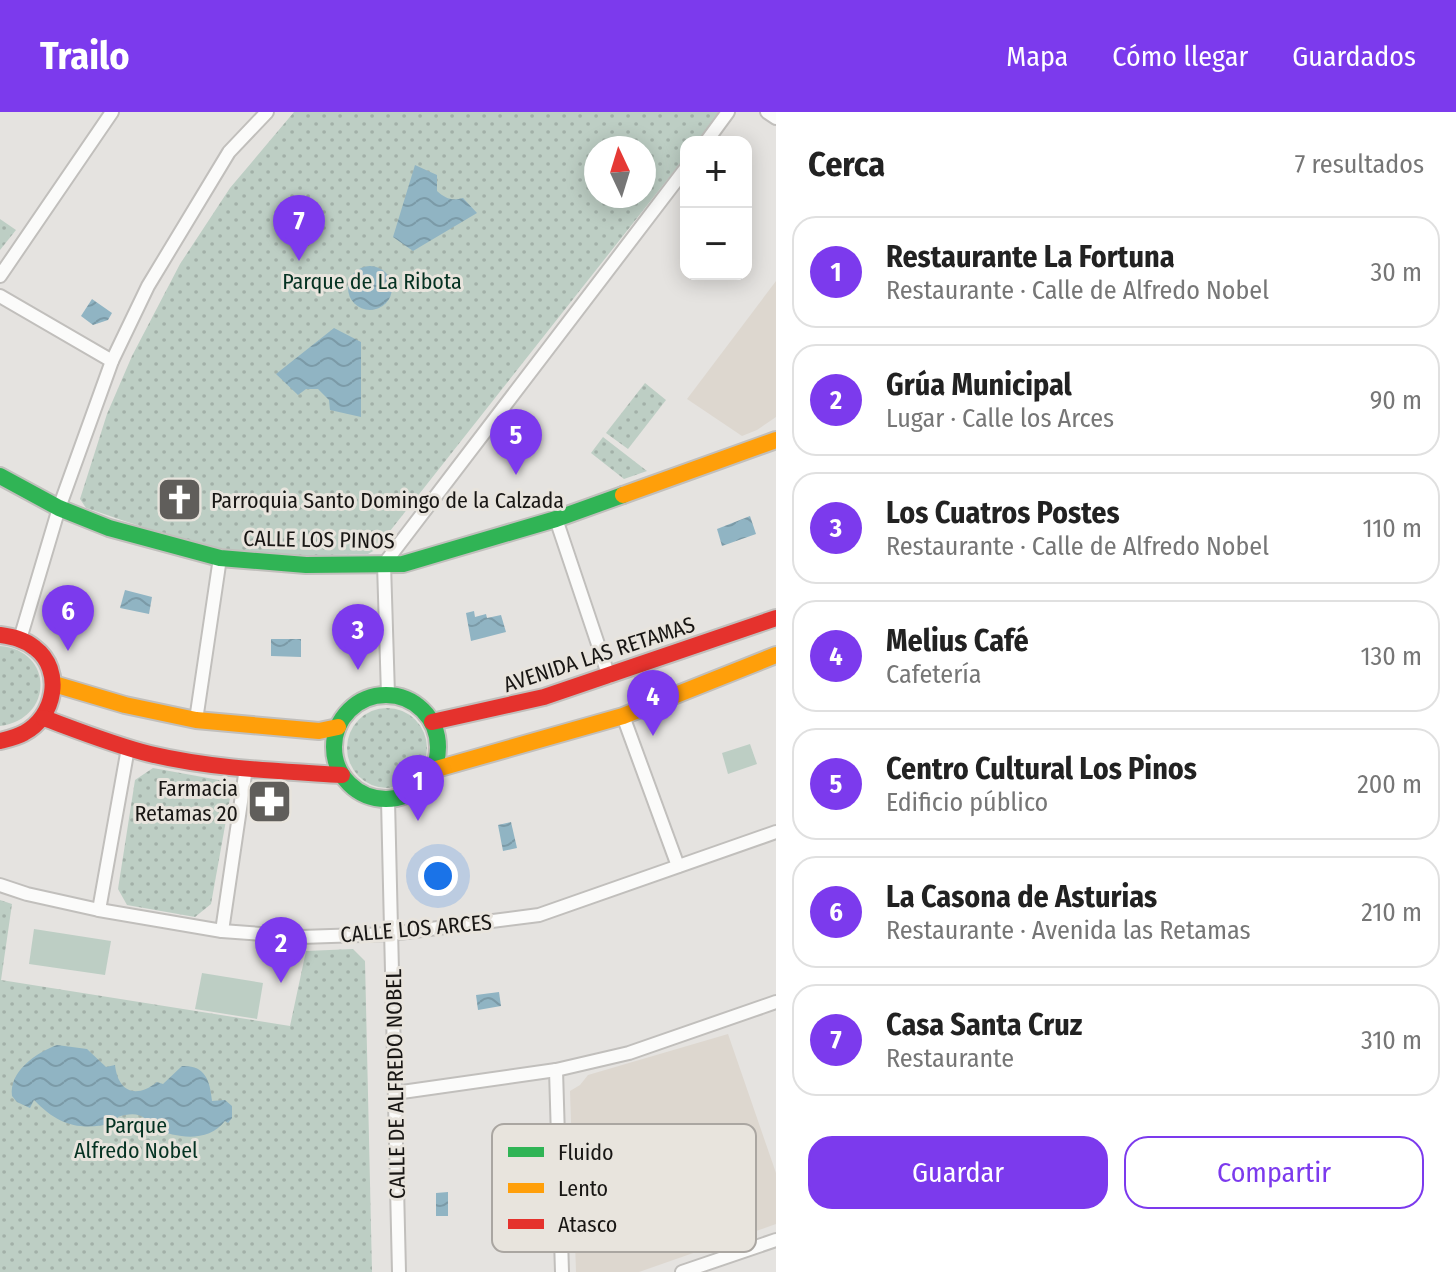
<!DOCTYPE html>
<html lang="es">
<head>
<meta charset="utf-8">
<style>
  :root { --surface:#fff; --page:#f2f2f2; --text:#222; --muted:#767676; --line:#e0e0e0; --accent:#7c3aed }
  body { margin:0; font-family:"Fira Sans Condensed",sans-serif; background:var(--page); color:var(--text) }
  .controls { position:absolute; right:24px; top:24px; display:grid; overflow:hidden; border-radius:16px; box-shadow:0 4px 20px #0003 }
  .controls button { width:72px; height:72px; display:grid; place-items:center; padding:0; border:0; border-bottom:2px solid var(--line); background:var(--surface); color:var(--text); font:40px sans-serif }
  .compass { position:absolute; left:584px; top:24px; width:72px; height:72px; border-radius:50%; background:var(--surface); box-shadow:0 4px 20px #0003; rotate:356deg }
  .you { position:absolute; left:438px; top:764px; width:28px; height:28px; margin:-20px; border:6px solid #fff; border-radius:50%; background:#1a73e8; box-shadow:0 0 0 12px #1a73e833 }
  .badge { display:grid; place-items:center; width:52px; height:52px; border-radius:50%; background:var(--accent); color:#fff; font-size:26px; font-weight:700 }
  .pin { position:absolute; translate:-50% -66px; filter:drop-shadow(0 2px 4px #0008) }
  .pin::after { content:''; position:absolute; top:42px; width:28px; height:24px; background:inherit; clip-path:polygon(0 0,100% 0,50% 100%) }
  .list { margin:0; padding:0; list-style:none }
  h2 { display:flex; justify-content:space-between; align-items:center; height:104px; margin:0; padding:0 32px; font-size:34px }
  h2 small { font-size:26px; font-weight:400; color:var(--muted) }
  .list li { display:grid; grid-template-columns:52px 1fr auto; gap:24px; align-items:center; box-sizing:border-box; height:112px; margin:0 16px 16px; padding:0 16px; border:2px solid var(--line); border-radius:24px }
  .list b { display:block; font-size:30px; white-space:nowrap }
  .list p { margin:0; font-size:26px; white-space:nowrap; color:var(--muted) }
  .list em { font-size:26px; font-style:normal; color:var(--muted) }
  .actions { display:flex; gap:16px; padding:24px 32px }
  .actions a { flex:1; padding:18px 0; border:2px solid var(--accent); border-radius:24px; text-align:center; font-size:28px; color:var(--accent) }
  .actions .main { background:var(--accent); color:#fff }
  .map { position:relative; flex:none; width:776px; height:1160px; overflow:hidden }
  header { display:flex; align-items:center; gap:48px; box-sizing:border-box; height:112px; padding:0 40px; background:var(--accent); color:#fff }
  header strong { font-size:38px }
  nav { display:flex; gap:44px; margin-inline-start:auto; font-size:28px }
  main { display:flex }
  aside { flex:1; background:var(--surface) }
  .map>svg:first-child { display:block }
  .built { fill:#ddd7cf }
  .green { fill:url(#green-dots); fill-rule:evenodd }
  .pitch { fill:#bdcec4 }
  .water { fill:url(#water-waves) }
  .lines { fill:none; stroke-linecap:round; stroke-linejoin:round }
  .street-casing { stroke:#c1bfbc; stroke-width:16 }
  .fast-casing { stroke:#c1bfbc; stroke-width:20 }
  .slow-casing { stroke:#c1bfbc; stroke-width:20 }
  .jam-casing { stroke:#c1bfbc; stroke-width:20 }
  .street { stroke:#fbfbfa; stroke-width:12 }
  .fast { stroke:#30b455; stroke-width:16 }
  .slow { stroke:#ff9f0a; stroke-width:16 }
  .jam { stroke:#e5322d; stroke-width:16 }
  .labels { text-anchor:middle; stroke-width:6; stroke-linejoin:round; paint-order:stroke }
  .park-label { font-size:22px; fill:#053222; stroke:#e8e4dd }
  .poi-label { font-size:22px; fill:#181614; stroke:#e8e4dd; text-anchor:start }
  .street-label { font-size:22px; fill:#181614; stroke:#e8e4dd }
  .key { fill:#e8e4dd; stroke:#aaa6a1; stroke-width:2 }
  .key-label { font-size:22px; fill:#181614 }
</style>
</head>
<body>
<header>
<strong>Trailo</strong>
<nav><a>Mapa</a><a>Cómo llegar</a><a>Guardados</a></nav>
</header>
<main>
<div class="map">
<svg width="776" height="1160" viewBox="0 0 776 1160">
  <defs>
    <pattern id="green-dots" width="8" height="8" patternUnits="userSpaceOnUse" patternTransform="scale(2)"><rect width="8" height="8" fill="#bdcec4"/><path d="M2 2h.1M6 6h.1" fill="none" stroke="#a2b0a8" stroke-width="1.8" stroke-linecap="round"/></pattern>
    <pattern id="water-waves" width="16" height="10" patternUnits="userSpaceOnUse" patternTransform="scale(2)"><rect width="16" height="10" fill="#90b4c3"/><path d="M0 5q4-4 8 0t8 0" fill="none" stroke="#7b9aa7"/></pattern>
  </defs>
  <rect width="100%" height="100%" fill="#e5e3e0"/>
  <g class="built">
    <path d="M 776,169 L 776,305 L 757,318 L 742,324 L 687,287 Z"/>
    <path d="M 728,922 L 776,1061 L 776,1112 L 639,1160 L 576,1160 L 570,979 L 580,973 L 588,963 Z"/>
  </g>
  <g class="green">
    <path d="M 294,0 L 719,0 L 697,30 L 686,30 L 686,44 L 375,438 L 368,442 C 325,443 282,445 239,439 C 187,433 136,412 86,396 L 80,387 L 107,302 L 132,244 L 180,152 L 230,76 ZM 596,36 L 644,36 L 644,84 L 596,84 Z"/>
    <path d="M 0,107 L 16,118 L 0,138 Z"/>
    <path d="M 645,271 L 666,288 L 628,337 L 606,321 Z"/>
    <path d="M 603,325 L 647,359 L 624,367 L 591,341 Z"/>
    <path d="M 0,534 C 54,538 54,607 0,614 Z"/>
    <circle cx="387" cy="636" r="40"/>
    <path d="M 153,656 L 219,668 L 230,686 L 211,792 L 195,805 L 127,793 L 118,777 L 135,668 Z"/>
    <path d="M 0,788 L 12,792 L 1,868 L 290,914 L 306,839 L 353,837 L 365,849 L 372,1160 L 0,1160 Z"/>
  </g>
  <g class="pitch">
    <path d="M 750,632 L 757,652 L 728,662 L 722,641 Z"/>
    <path d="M 34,817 L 111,829 L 105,863 L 29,852 Z"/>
    <path d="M 202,861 L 263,871 L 257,907 L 195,897 Z"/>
  </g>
  <g class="water">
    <path d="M 415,53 L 437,63 L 437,79 C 446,87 452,89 463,86 L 477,101 L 413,139 L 393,125 Z"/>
    <circle cx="370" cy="176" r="22"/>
    <path d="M 92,187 L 112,201 L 108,208 L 93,213 L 81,204 Z"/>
    <path d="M 334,216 L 361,230 L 361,305 L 330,298 L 329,288 L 318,277 L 306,277 L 298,283 L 276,262 Z"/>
    <path d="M 750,404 L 756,422 L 722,434 L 717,417 Z"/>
    <path d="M 125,478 L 152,485 L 149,502 L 120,496 Z"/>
    <path d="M 474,499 L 475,505 L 486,502 L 487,506 L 501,503 L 506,520 L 471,529 L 466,501 Z"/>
    <path d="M 271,527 L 301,527 L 301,545 L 271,544 Z"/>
    <path d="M 511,710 L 517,736 L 503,739 L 498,713 Z"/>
    <path d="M 499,880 L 501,894 L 478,898 L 476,883 Z"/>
    <path d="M 57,933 L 87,937 L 106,955 L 115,953 C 118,980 136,987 157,970 L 163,972 L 182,954 C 205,953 210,968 212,989 L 225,988 L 232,994 L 232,1006 L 228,1011 L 225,1009 C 208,1031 177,1026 156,1017 C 150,1015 151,1012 147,1008 C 138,1000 128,1002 118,1005 L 115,1011 C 80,1019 59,1014 34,988 L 30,996 L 17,990 L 12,984 C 9,959 36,941 57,933 Z"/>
    <path d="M 448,1080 L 448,1104 L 436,1104 L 436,1081 Z"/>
  </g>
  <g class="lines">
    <defs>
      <g id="street">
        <path d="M 767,0 L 776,6"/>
        <path d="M 706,30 L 728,0"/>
        <path d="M 0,164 L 112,0"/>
        <path d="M 0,184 L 112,249"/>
        <path d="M 556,407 L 609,565"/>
        <path d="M 20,527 L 59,396 L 112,249 L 148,174 L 229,40 L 267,0"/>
        <path d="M 388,583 L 384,452 L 686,56"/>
        <path d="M 623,604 L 678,754"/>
        <path d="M 196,608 L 220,446"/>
        <path d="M 388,688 L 399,1160"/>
        <path d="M 0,773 L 27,782 L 99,798 L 222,819 L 301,825 L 391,822 L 539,803 L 776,720"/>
        <path d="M 99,798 L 128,636"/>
        <path d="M 222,819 L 246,656"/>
        <path d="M 556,958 L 562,1160"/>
        <path d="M 395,981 L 556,958 L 629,941 L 776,890"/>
        <path d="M 682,1160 L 776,1128"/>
      </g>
      <g id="fast">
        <path d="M 0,364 L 59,396 L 109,416 L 220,446 L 306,453 L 403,452 L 556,407 L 623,383"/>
        <circle cx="386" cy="635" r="52"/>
      </g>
      <g id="slow">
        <path d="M 623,383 L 776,328"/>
        <path d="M 54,572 L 125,593 L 196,608 L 319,619 L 338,615"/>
        <path d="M 433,658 L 623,604 L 776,543"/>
      </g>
      <g id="jam">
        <path d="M 0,523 C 13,525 24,527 35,536 C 64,558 55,605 24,621 C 17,625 8,627 0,629"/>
        <path d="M 44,606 C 79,619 114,633 150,642 C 213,657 278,659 342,663"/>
        <path d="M 432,610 L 544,585 L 776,506"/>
      </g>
    </defs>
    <use href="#street" class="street-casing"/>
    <use href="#fast" class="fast-casing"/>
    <use href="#slow" class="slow-casing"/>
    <use href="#jam" class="jam-casing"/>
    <use href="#street" class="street"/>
    <use href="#fast" class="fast"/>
    <use href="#slow" class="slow"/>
    <use href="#jam" class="jam"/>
  </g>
  <defs>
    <symbol id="church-square" viewBox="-11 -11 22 22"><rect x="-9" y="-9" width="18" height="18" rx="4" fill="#605e5b" stroke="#e8e4dd"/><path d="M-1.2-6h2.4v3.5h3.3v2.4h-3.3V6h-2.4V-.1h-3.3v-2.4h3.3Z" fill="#fff"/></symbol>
    <symbol id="pharmacy-square" viewBox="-11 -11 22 22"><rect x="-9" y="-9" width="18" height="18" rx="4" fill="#605e5b" stroke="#e8e4dd"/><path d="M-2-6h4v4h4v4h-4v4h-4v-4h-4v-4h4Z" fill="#fff"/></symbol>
  </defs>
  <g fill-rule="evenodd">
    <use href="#church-square" x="154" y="362" width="51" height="51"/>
    <use href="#pharmacy-square" x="244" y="664" width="51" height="51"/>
  </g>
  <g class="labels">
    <g class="park-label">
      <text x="372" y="177">Parque de La Ribota</text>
      <text x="136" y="1021">Parque<tspan x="136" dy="25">Alfredo Nobel</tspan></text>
    </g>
    <g class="poi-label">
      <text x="211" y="396">Parroquia Santo Domingo de la Calzada</text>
      <text x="238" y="684" text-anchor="end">Farmacia<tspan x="238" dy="25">Retamas 20</tspan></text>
    </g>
    <g class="street-label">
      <text transform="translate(319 427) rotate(1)" y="8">CALLE LOS PINOS</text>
      <text transform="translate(599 542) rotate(-18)" y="8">AVENIDA LAS RETAMAS</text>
      <text transform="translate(416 816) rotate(-5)" y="8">CALLE LOS ARCES</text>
      <text transform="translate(395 972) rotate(-91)" y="8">CALLE DE ALFREDO NOBEL</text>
    </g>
  </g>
  <rect x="492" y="1012" width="264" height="128" rx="12" class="key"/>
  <rect x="508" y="1035" width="36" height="10" fill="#30b455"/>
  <rect x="508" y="1071" width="36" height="10" fill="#ff9f0a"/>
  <rect x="508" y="1107" width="36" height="10" fill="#e5322d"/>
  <g class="key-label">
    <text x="558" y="1048">Fluido</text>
    <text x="558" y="1084">Lento</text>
    <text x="558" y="1120">Atasco</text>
  </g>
</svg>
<div class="controls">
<button>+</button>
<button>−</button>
</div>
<svg class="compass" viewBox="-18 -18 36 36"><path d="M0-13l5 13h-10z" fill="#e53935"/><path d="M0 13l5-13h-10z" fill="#767676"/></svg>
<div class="you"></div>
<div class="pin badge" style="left:418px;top:709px">1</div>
<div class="pin badge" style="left:281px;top:871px">2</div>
<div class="pin badge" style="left:358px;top:558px">3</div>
<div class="pin badge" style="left:653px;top:624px">4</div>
<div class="pin badge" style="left:516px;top:363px">5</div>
<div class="pin badge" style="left:68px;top:539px">6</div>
<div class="pin badge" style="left:299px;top:149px">7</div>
</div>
<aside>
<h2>Cerca<small>7 resultados</small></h2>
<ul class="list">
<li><span class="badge">1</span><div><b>Restaurante La Fortuna</b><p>Restaurante · Calle de Alfredo Nobel</p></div><em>30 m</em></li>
<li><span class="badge">2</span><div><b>Grúa Municipal</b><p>Lugar · Calle los Arces</p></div><em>90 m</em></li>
<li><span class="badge">3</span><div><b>Los Cuatros Postes</b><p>Restaurante · Calle de Alfredo Nobel</p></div><em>110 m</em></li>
<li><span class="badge">4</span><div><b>Melius Café</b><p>Cafetería</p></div><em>130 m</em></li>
<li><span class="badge">5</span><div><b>Centro Cultural Los Pinos</b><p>Edificio público</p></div><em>200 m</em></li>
<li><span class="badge">6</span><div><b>La Casona de Asturias</b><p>Restaurante · Avenida las Retamas</p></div><em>210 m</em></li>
<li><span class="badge">7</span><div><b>Casa Santa Cruz</b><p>Restaurante</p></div><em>310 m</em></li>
</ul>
<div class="actions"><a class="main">Guardar</a><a>Compartir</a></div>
</aside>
</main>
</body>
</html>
